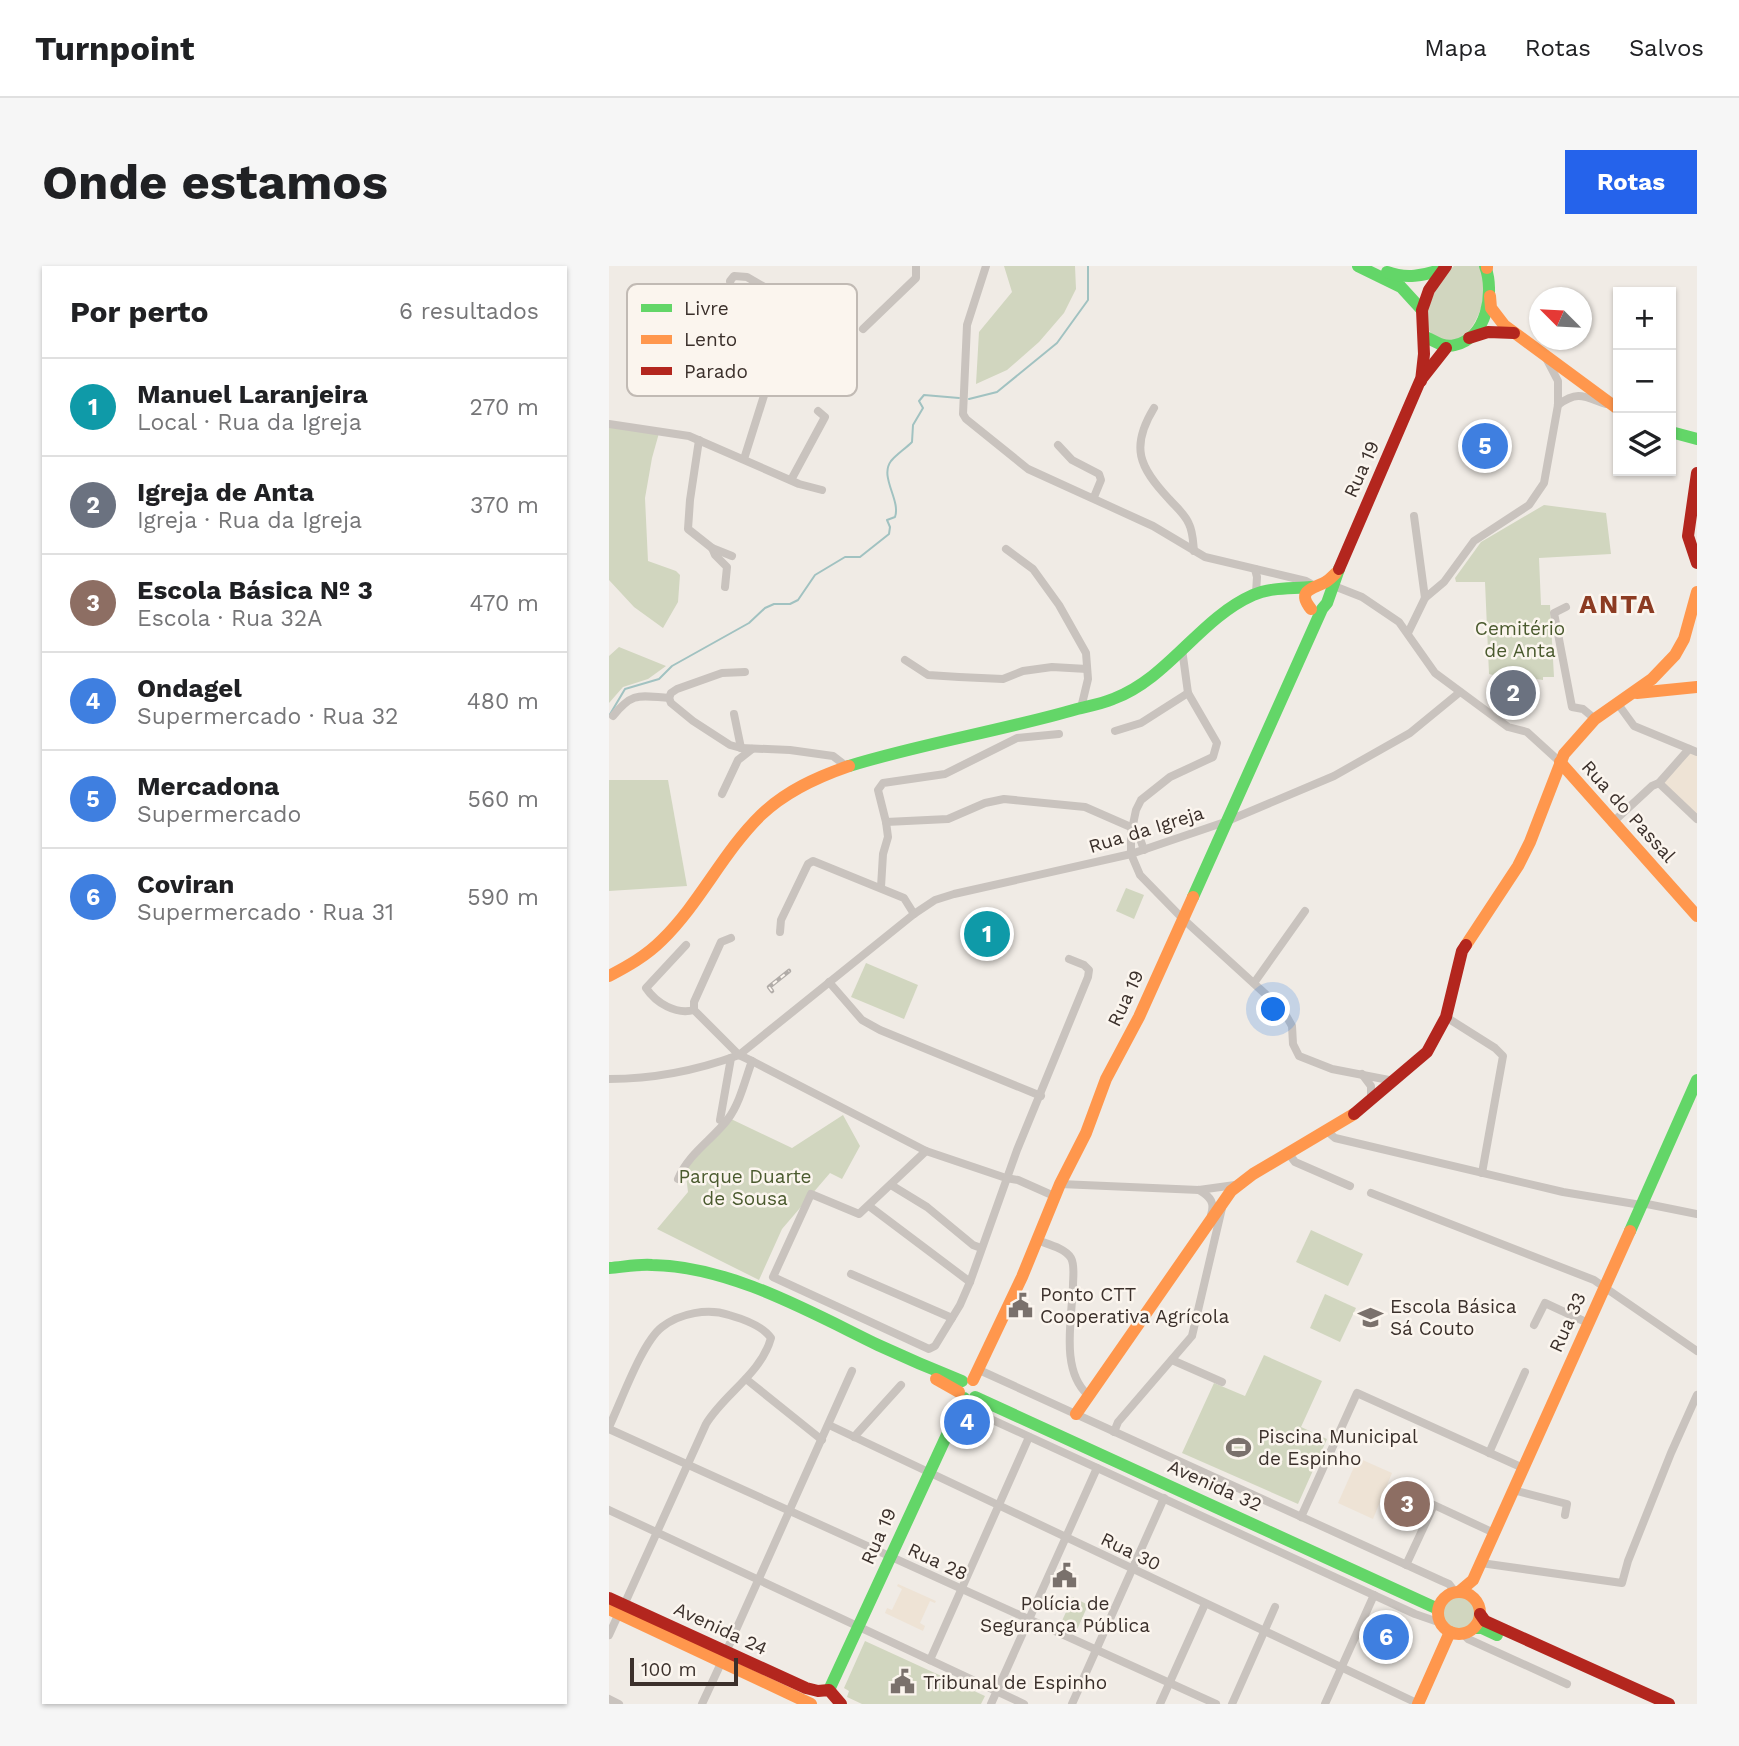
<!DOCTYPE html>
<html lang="pt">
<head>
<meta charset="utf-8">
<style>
  :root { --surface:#fff; --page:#f6f6f6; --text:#202124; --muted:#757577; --line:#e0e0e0; --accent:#2563eb }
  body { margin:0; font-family:"Work Sans",sans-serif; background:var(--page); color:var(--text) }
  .controls { position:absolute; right:21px; top:21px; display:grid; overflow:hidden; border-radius:0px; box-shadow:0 2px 5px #0004 }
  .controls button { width:63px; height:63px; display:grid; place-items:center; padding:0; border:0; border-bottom:2px solid var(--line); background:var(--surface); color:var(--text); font:35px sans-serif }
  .compass { position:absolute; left:920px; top:21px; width:63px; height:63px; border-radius:50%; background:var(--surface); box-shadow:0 2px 5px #0004; rotate:294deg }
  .scale { position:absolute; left:21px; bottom:18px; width:108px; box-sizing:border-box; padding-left:7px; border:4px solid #3b302b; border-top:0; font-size:19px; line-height:24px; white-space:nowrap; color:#3b302b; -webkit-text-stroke:5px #fbf5ee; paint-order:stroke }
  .you { position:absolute; left:665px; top:744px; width:24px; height:24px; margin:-18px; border:5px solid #fff; border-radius:50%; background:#1a73e8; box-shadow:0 0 0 10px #1a73e833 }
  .badge { display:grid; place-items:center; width:46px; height:46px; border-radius:50%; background:var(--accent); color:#fff; font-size:23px; font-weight:700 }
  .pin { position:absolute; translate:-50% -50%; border:4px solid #fff; box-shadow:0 2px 7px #0006 }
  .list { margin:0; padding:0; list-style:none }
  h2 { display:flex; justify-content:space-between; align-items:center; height:91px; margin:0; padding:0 28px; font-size:30px }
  h2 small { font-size:23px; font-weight:400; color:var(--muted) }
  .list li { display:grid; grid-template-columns:46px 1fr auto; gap:21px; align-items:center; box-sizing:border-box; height:98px; padding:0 28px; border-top:2px solid var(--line) }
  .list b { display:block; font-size:26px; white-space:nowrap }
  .list p { margin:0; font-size:23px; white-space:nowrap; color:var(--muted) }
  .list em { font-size:23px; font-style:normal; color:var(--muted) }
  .icon { flex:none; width:38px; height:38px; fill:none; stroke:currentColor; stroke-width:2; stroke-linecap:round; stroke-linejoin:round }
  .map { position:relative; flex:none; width:1088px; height:1438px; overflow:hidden; border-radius:0px }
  header { display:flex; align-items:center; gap:42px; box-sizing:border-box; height:98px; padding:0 35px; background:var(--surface); border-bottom:2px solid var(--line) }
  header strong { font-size:33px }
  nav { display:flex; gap:38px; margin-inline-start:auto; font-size:24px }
  .intro { display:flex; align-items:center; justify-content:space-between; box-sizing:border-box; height:168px; padding:0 42px }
  h1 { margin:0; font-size:49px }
  .button { padding:18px 32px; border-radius:0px; background:var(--accent); color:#fff; font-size:24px; font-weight:700 }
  main { display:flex; gap:42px; padding:0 42px }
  aside { flex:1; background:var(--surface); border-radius:0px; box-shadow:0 2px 5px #0004 }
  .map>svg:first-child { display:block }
  .green { fill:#d1d6bf }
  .plaza { fill:#eee3d5 }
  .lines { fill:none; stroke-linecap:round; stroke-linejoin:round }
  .stream { stroke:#a1c2c1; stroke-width:2 }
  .street { stroke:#c9c3be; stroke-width:8 }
  .fast { stroke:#63d668; stroke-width:12 }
  .slow { stroke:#ff974d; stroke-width:12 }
  .jam { stroke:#b3261e; stroke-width:12 }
  .rail-casing { stroke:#b1aca8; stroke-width:4.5 }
  .rail { stroke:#fbf5ee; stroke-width:2; stroke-dasharray:5; stroke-linecap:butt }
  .labels { text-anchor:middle; stroke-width:5; stroke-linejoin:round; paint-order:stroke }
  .street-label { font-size:19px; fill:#3b302b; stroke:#fbf5ee }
  .park-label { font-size:19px; fill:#4a5a2e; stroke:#fbf5ee }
  .poi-label { font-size:19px; fill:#3b302b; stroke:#fbf5ee; text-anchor:start }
  .district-label { font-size:26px; font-weight:bold; letter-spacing:2px; fill:#8c3b22; stroke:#fbf5ee }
  .key { fill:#fbf5ee; stroke:#c1bab4; stroke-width:2 }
  .key-label { font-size:19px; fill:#3b302b }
</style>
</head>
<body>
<header>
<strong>Turnpoint</strong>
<nav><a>Mapa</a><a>Rotas</a><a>Salvos</a></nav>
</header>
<div class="intro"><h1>Onde estamos</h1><a class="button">Rotas</a></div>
<main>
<aside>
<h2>Por perto<small>6 resultados</small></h2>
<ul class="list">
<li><span class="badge" style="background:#0f9aa8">1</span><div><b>Manuel Laranjeira</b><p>Local · Rua da Igreja</p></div><em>270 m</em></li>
<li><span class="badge" style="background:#6b7280">2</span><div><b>Igreja de Anta</b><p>Igreja · Rua da Igreja</p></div><em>370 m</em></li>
<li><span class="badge" style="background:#8d6e63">3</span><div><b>Escola Básica Nº 3</b><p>Escola · Rua 32A</p></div><em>470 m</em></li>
<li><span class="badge" style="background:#3f7fe0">4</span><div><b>Ondagel</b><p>Supermercado · Rua 32</p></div><em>480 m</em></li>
<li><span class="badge" style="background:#3f7fe0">5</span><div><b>Mercadona</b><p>Supermercado</p></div><em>560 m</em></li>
<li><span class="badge" style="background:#3f7fe0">6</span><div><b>Coviran</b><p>Supermercado · Rua 31</p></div><em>590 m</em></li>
</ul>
</aside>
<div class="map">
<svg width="1088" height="1438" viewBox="0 0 1088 1438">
  <rect width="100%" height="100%" fill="#f0ebe5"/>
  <g class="green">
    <path d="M 395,0 L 466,0 L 467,23 L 455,47 L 430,76 L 398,104 L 367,118 L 370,66 L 403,26 Z"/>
    <path d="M 845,0 L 870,0 C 884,18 870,61 852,72 C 847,74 840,75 835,76 C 831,74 824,70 821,66 C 809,50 832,10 845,0 Z"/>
    <path d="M 0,156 L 50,167 L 43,192 L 36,232 L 39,295 L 67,305 L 71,309 L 69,336 L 54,362 L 25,341 L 0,314 Z"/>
    <path d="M 935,239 L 997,247 L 1002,288 L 930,292 L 932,339 L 941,339 L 945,411 L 934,411 L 934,414 L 894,408 L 892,411 L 880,408 L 876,316 L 847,316 L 846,312 L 872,276 Z"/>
    <path d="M 10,381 L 57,400 L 39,413 L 14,421 L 0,437 L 0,390 Z"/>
    <path d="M 0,514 L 59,514 L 78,620 L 0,625 Z"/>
    <path d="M 517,622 L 535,629 L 525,653 L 507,645 Z"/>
    <path d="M 257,697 L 309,719 L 295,753 L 242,731 Z"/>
    <path d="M 234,849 L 251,880 L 233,913 L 221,907 L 173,963 L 150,1014 L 48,963 L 79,926 L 76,901 L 122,853 L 183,882 Z"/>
    <path d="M 702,964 L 754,988 L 739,1020 L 687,996 Z"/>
    <path d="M 716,1028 L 747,1042 L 731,1076 L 701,1062 Z"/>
    <path d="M 655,1089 L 713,1115 L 692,1161 L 718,1173 L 689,1238 L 573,1187 L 605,1117 L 636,1130 Z"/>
    <path d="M 464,1331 L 479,1339 L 467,1366 L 451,1359 Z"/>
    <circle cx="850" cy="1347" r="16"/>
    <path d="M 256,1375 L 376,1430 L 372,1438 L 253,1438 L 238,1431 L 240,1425 L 235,1422 Z"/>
  </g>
  <g class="plaza">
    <path d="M 1077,484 L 1088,488 L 1088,551 L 1046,518 Z"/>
    <path d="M 749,1192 L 783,1207 L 764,1253 L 729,1237 Z"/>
    <path d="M 289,1318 L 327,1335 L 326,1337 L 321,1335 L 311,1357 L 316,1360 L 314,1365 L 276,1347 L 278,1342 L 283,1344 L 293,1323 L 288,1320 Z"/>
  </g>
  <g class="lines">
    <g class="stream">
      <path d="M 360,133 L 388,126 L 448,77 L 479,34 L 479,0"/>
      <path d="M 0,450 L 16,423 L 50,413 L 63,400 L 140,357 L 156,342 L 165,338 L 181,338 L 189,334 L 206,309 L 236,291 L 251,291 L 280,268 L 281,261 L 278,254 L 286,251 C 292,234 270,211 282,195 C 288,188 296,183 303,176 L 304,159 L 314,142 L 310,135 L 315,129 L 350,132"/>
    </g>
    <g class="street">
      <path d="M 377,0 L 358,59 L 354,148 L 357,153 L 419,203 L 544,260 L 596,291 L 697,315 L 706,320"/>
      <path d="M 134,46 L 139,45 L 242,98"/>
      <path d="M 254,63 L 307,12 L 307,0"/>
      <path d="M 949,139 C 969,124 976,131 997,138"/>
      <path d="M 545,142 C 521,181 530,201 560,233 C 567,241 576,248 580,258 C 584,266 584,276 585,285"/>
      <path d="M 0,158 L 80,170 L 190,218 L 213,224"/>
      <path d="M 90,174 L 81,234 L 79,263 L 103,282 L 106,289 L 118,301 L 116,321"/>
      <path d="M 449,179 L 463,194 L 490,208 L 492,214 L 485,231"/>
      <path d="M 135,193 L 158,120 L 155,92 L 122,23 L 121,15 L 125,10 L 138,11 L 157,22"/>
      <path d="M 182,214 L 216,151 L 209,145"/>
      <path d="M 103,282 L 123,290"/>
      <path d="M 397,283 L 424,303 L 450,339 L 477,387 L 479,413 L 472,442"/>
      <path d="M 646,303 L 648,311 L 647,327"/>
      <path d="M 725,320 L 753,331 L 790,356 L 826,407 L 899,461 L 918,466 L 951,496"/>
      <path d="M 816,332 L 835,316 L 865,275 L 920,239 L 935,217 L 949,139 L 949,115 L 937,92"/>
      <path d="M 957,341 L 945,347 L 963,441 L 974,443 L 986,453"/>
      <path d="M 799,367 L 816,332 L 805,250"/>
      <path d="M 573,383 L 579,427 L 608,477 L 604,491 L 561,511 L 532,534 L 527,544 L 522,568 L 522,588 L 531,609 L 573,652 L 674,744 L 683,760 L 684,778 L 690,790 L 723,803 L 785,815"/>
      <path d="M 296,394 L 319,409 L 350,411 L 394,413 L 414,405 L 443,401 L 478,403"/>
      <path d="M 60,432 L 62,427 L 68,423 L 113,407 L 136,406"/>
      <path d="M 1009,438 L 1025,460 L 1088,486"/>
      <path d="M 125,448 L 132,482"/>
      <path d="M 4,450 C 24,425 31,430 60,432 L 62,437 L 84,455 L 121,479 L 132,482 L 181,484 L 224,490 L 237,500"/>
      <path d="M 506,465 L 532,457 L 579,427"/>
      <path d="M 1050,517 L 1088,553"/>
      <path d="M 113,528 L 129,494 L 143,483"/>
      <path d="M 277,556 L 339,553 L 376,537 L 395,533 L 476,541 L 524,562"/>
      <path d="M 1003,557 L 1043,520 L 1050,517 L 1080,483"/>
      <path d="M 524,562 L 529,567 L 535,584"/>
      <path d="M 272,621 L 274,588 L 279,571 L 277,556 L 269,524 L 274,517 L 336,508 L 408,472 L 450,468"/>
      <path d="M 171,666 L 172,654 L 199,598 L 204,595 L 295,632 L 305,648"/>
      <path d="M 77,679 L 37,722 C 47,737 67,749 85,744"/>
      <path d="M 220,716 L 253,754 L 271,764 L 432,830"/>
      <path d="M 645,717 L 696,645"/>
      <path d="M 85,744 L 130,789 L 143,795 L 317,885 L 397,912 L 409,914 L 445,930"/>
      <path d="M 85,744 L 85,736 L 112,676 L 122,672"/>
      <path d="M 837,751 L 886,782 L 894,790 L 873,907"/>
      <path d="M 753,808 L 762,820 L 762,833"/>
      <path d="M 0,813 C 45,813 89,804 130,789 L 305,648 L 326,634 L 345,628 L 522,588 L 616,556 L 725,510 L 801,467 L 851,426"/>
      <path d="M 111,854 L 122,792"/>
      <path d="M 719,866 L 726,872 L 954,926 L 1032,939 L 1038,938 L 1088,948"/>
      <path d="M 317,885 L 250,948 L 202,928 L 164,1011 L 320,1083 L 326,1080 L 351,1039 L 361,1016 L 408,884 L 479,711 L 480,704 L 475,699 L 460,693"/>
      <path d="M 680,888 L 686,896 L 741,920"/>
      <path d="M 69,913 C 80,887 103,874 119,853 C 131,837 136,814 143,795"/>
      <path d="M 451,918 L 590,924 L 626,919"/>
      <path d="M 282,919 L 318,941 L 364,979 L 372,982"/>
      <path d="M 590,924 C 602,931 606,937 602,949"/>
      <path d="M 762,927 L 985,1014 L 1088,1085"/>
      <path d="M 260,940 L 361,1016"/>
      <path d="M 428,974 C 438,978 456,982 462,992 C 466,999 464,1011 464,1019 C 463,1053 451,1104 479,1129"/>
      <path d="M 242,1008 L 343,1052"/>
      <path d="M 925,1059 L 936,1037 L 979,1057"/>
      <path d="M 563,1094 L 613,1116"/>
      <path d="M 368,1103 L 833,1315 L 840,1318 L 846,1326"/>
      <path d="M 137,1113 L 213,1174"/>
      <path d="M 351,1139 L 806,1348 L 832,1357"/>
      <path d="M 220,1159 L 810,1438"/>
      <path d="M 0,1161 C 12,1136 33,1076 53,1061 C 71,1047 99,1042 120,1049 C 134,1053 154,1060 162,1072 C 152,1108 115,1128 97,1158 L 15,1339"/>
      <path d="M 0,1163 L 607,1438"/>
      <path d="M 505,1166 L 509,1156 L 583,1070 L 613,942"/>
      <path d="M 245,1171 L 292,1119"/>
      <path d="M 880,1187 L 916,1106"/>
      <path d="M 904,1224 L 958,1238 L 956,1249"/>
      <path d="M 0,1244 L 415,1438"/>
      <path d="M 692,1251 L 748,1127 L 914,1202"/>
      <path d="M 872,1297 L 1013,1317 L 1019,1295 L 1062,1187 L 1088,1129"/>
      <path d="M 797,1299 L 825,1239 L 885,1267"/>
      <path d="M 854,1368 L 859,1373 L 958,1418"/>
      <path d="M 0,1369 L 10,1347"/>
      <path d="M 117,1386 L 243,1105"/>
      <path d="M 321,1394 L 420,1171"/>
      <path d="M 0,1433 L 10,1438"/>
      <path d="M 93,1438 L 113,1395"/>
      <path d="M 382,1438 L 488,1202"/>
      <path d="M 463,1438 L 555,1232"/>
      <path d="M 551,1438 L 596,1338"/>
      <path d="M 623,1438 L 666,1341"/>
      <path d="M 716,1438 L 765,1329"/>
    </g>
    <g class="fast">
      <path d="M 749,0 L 792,21 L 813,44"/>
      <path d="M 778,6 C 797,13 814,10 833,3"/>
      <path d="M 815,70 C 825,75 834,82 846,79 C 878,72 886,26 876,0"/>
      <path d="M 1062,166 L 1088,173"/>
      <path d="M 240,500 C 315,477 392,465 468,443 C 480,440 492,438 504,433 C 560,412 590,353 644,329 C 662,321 683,323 702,321"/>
      <path d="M 584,631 L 713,343 L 718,337 L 730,303"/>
      <path d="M 1021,965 L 1088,814"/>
      <path d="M 0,1002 C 14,1001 29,998 43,999 C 121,1000 201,1046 269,1079 C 297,1092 325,1104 353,1115"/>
      <path d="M 366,1131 L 829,1343"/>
      <path d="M 865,1362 L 873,1362 L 888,1369"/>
      <path d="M 220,1424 L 355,1132"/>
    </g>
    <g class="slow">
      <path d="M 878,0 L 878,2"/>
      <path d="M 881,30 L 882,42 L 895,59 L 1009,143"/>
      <path d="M 702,343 C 686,323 706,323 718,315 C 721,313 724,310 727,307"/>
      <path d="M 1028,427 L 1088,421"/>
      <path d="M 951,496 L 1088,650"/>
      <path d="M 857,679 L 909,600 L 921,576 L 955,488 L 986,453 L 1043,413 L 1066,389 L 1075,373 L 1088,326"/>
      <path d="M 0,710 C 19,700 37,690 53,674 C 91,637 114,586 152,549 C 177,525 208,511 240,500"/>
      <path d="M 327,1113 L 350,1126"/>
      <path d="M 364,1114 L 413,1011 L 451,918 L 477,867 L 497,813 L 530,751 L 584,631"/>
      <path d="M 467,1148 L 622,925 L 644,908 L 745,848"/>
      <path d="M 851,1325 L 864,1314 L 1021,965"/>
      <circle cx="850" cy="1347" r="21"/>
      <path d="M 0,1343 L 202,1438"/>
      <path d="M 809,1438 L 841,1366"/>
    </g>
    <g class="jam">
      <path d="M 860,72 L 879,66 L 905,67"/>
      <path d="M 812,115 L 815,88 L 813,44 L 820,24 L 837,0"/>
      <path d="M 1088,207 L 1079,270 L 1088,297"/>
      <path d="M 730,303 L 811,115 L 837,82"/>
      <path d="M 745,848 L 818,786 L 837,751 L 853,685 L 857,679"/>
      <path d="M 0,1332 L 197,1422 L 209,1425 L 220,1424 L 232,1438"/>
      <path d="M 871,1348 L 876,1355 L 1060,1438"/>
    </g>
    <defs>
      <path id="rail" d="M 163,725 L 160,721 L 180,705"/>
    </defs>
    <use href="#rail" class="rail-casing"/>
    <use href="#rail" class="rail"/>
  </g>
  <defs>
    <symbol id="civic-bare" viewBox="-9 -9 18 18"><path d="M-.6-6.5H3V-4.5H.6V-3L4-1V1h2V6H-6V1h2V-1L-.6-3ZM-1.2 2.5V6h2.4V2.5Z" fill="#7a716c" stroke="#fbf5ee" stroke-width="2.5" paint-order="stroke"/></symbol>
    <symbol id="school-bare" viewBox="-9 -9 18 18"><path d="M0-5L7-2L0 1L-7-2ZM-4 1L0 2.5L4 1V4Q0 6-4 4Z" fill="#7a716c" stroke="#fbf5ee" stroke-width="2.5" paint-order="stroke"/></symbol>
    <symbol id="stadium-bare" viewBox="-9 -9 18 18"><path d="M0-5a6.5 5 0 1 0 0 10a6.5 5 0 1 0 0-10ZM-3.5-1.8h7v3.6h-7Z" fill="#7a716c" stroke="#fbf5ee" stroke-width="2.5" paint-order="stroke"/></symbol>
  </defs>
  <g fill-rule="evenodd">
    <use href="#civic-bare" x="394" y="1022" width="35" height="35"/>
    <use href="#school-bare" x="744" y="1034" width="35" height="35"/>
    <use href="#stadium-bare" x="612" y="1164" width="35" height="35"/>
    <use href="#civic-bare" x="438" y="1292" width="35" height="35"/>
    <use href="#civic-bare" x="276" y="1398" width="35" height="35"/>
  </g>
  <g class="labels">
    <g class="street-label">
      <text transform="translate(752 203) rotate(-66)" y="7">Rua 19</text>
      <text transform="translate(1020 545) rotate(48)" y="7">Rua do Passal</text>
      <text transform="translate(537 563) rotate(-17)" y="7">Rua da Igreja</text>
      <text transform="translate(516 732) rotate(-65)" y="7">Rua 19</text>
      <text transform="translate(958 1056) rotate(-66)" y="7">Rua 33</text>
      <text transform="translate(606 1219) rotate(24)" y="7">Avenida 32</text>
      <text transform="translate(269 1270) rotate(-66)" y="7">Rua 19</text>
      <text transform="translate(522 1285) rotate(26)" y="7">Rua 30</text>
      <text transform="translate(329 1295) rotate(25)" y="7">Rua 28</text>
      <text transform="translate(112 1362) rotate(25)" y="7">Avenida 24</text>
    </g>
    <g class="park-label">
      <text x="911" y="369">Cemitério<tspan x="911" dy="22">de Anta</tspan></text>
      <text x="136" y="917">Parque Duarte<tspan x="136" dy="22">de Sousa</tspan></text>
    </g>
    <g class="poi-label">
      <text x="431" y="1035">Ponto CTT<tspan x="431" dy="22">Cooperativa Agrícola</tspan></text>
      <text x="781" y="1047">Escola Básica<tspan x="781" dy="22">Sá Couto</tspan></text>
      <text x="649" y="1177">Piscina Municipal<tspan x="649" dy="22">de Espinho</tspan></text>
      <text x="456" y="1344" text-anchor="middle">Polícia de<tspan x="456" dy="22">Segurança Pública</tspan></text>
      <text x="314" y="1423">Tribunal de Espinho</text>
    </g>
    <g class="district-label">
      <text x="1009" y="347">ANTA</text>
    </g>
  </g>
  <rect x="18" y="18" width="230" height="112" rx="10" class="key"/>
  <rect x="32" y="38" width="31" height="8" fill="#63d668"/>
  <rect x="32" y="69" width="31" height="9" fill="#ff974d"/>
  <rect x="32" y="101" width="31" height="8" fill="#b3261e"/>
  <g class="key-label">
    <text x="75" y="49">Livre</text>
    <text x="75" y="80">Lento</text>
    <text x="75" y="112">Parado</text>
  </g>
</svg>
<div class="controls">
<button>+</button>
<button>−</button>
<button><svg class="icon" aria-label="layers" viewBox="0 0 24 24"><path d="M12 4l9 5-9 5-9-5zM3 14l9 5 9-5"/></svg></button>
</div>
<svg class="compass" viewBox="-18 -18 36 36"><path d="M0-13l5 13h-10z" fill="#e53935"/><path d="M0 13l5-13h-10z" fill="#757577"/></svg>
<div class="scale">100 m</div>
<div class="you"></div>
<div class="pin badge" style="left:378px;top:668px;background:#0f9aa8">1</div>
<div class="pin badge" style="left:904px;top:427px;background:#6b7280">2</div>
<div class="pin badge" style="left:798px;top:1238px;background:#8d6e63">3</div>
<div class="pin badge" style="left:358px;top:1156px;background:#3f7fe0">4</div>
<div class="pin badge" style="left:876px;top:180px;background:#3f7fe0">5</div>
<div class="pin badge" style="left:777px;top:1371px;background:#3f7fe0">6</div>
</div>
</main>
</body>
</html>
